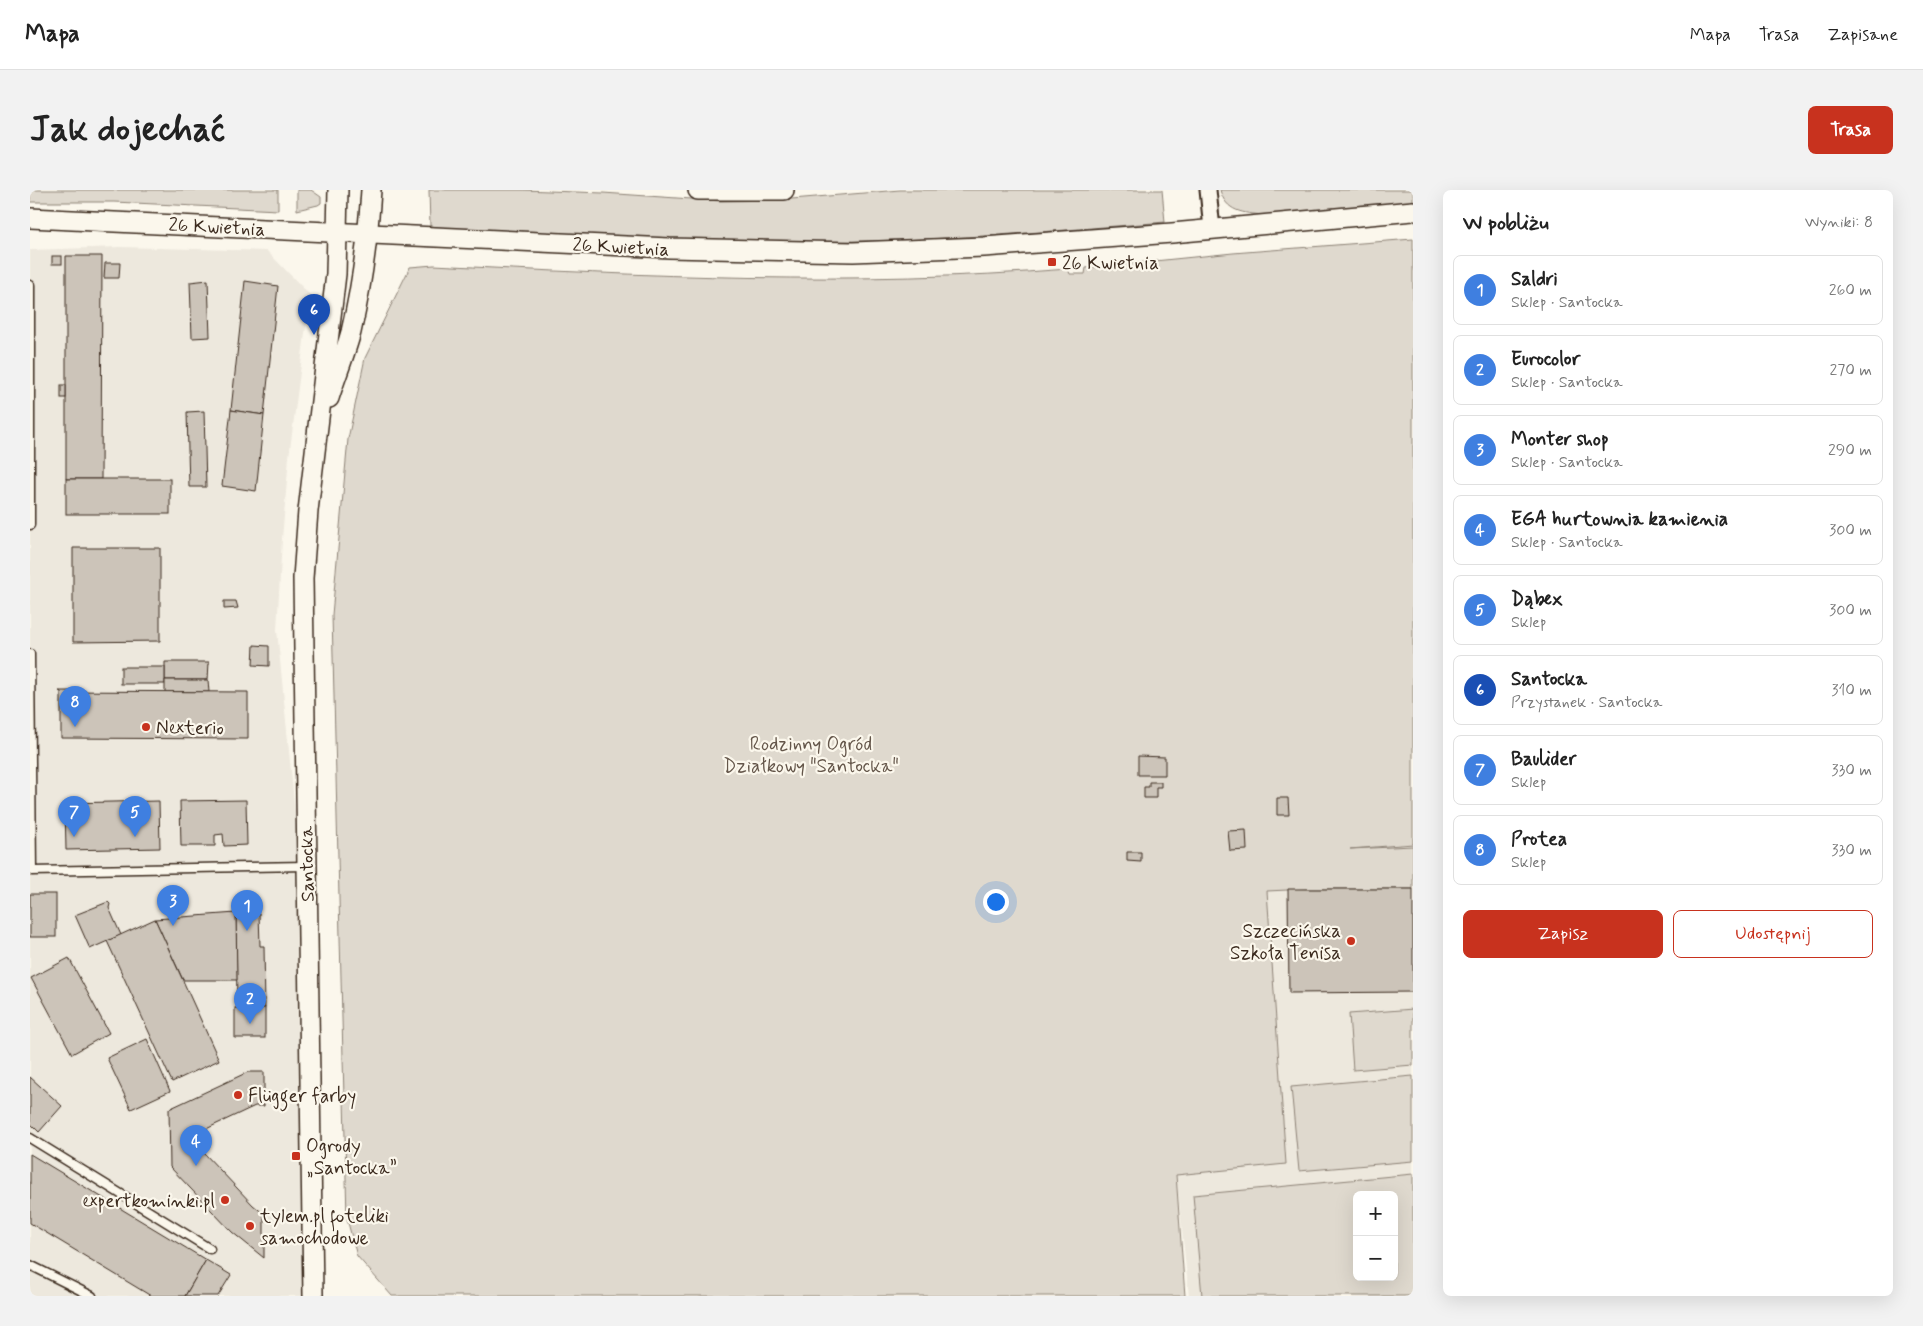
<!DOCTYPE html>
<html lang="pl">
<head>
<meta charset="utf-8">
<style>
  :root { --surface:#fff; --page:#f2f2f2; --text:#222; --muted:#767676; --line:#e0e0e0; --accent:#c8321e }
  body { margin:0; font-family:Mynerve,sans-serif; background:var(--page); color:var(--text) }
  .controls { position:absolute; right:15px; bottom:15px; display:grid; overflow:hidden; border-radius:8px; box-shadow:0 5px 20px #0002 }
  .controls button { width:45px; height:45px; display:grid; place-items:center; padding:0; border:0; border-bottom:1px solid var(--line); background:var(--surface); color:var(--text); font:25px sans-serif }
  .you { position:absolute; left:965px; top:711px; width:18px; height:18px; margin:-12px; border:4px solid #fff; border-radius:50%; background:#1a73e8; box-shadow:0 0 0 8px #1a73e833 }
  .badge { display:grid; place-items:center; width:32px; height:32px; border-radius:50%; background:var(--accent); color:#fff; font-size:16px; font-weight:700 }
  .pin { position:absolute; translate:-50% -41px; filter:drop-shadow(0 1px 2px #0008) }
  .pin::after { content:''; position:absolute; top:26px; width:18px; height:15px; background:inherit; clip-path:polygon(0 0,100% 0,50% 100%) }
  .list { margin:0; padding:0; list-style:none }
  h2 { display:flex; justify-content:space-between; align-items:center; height:65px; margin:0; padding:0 20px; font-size:21px }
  h2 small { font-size:16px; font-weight:400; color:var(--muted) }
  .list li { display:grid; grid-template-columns:32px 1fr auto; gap:15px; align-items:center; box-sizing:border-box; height:70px; margin:0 10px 10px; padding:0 10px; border:1px solid var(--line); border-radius:8px }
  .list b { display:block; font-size:19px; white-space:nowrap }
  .list p { margin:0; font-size:16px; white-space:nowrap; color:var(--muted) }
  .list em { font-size:16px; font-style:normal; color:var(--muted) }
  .actions { display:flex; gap:10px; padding:15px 20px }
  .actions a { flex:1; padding:11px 0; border:1px solid var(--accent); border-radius:8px; text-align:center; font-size:18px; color:var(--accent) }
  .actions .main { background:var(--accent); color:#fff }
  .map { position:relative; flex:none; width:1383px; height:1106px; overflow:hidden; border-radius:8px }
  header { display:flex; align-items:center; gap:30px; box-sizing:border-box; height:70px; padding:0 25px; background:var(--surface); border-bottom:1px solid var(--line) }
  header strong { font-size:24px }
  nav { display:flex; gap:28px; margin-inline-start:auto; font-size:18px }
  .intro { display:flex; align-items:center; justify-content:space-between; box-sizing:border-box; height:120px; padding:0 30px }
  h1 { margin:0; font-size:35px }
  .button { padding:12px 22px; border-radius:8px; background:var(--accent); color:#fff; font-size:18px; font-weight:700 }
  main { display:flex; gap:30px; padding:0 30px }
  aside { flex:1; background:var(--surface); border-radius:8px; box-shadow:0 5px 20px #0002 }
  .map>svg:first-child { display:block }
  .built { fill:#ede8dd; fill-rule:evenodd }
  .green { fill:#dfd9ce; stroke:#8d8276; fill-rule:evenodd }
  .building { fill:#ccc4b9; stroke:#3b2a1e }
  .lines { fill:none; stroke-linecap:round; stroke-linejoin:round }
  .service-casing { stroke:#3b2a1e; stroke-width:11 }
  .minor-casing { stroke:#3b2a1e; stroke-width:19 }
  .tertiary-casing { stroke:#3b2a1e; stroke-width:22 }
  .service { stroke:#fbf7ec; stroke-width:8 }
  .minor { stroke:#fbf7ec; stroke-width:15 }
  .tertiary { stroke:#fbf7ec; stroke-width:19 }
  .poi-dot { fill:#c8321e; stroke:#fbf7ec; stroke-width:2 }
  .labels { text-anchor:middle; stroke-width:4.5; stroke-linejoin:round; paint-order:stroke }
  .street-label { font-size:19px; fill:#3b2a1e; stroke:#fbf7ec }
  .poi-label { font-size:19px; fill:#3b2a1e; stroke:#fbf7ec; text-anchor:start }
  .park-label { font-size:19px; fill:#64564a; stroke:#fbf7ec }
</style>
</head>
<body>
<header>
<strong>Mapa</strong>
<nav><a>Mapa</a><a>Trasa</a><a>Zapisane</a></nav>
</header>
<div class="intro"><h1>Jak dojechać</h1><a class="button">Trasa</a></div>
<main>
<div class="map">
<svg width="1383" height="1106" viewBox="0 0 1383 1106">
  <rect width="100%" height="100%" fill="#fbf7ec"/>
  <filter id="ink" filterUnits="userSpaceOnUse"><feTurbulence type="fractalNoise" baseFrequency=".02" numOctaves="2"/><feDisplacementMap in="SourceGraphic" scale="10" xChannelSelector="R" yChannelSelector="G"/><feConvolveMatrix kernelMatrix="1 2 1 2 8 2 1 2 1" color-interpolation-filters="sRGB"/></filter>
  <g filter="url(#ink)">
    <g class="built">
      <path d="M 90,57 L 237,61 L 280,105 L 259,267 L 252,349 L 247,440 L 269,662 L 277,1106 L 0,1106 L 0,60 Z"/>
      <path d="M 1383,654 L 1383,1106 L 1159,1106 L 1146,985 L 1255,973 L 1237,701 L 1278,661 ZM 1327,1005 L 1364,1005 L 1364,1087 L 1327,1087 Z"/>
    </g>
    <g class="green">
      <path d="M 0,0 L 248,0 L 248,20 L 84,12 L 0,12 Z"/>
      <path d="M 267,0 L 281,0 L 291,7 L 291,13 L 288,15 L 267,20 Z"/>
      <path d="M 399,0 L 492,0 L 573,3 L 691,11 L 750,10 L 870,0 L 1132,0 L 1135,32 C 1036,40 936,49 836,51 C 696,54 556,44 416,38 L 400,36 Z"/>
      <path d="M 1190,0 L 1383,0 L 1383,11 L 1233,25 C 1213,23 1196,22 1190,0 Z"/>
      <path d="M 1383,49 L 1383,654 L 1320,659 L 1383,656 L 1383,699 L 1277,699 L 1237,701 L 1256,974 L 1146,985 L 1155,1106 L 362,1106 L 327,1066 L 317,1029 L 302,425 L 318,249 L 335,168 L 380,77 L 404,75 C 615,86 827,96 1038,79 L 1040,84 L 1055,84 L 1056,78 L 1203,63 Z"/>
      <path d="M 1383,819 L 1383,875 L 1323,880 L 1319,824 Z"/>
      <path d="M 1383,886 L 1383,971 L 1269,981 L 1261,897 Z"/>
      <path d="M 1383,984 L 1383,1106 L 1172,1106 L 1163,1005 ZM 1327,1005 L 1364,1005 L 1364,1087 L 1327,1087 Z"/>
    </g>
    <g class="building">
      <rect x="22" y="66" width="10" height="8"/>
      <path d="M 36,66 L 72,66 L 71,289 L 36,289 Z"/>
      <path d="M 75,73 L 90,73 L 89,88 L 74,88 Z"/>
      <path d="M 178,90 L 180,147 L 162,148 L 160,92 Z"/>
      <path d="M 215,91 L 248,96 L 234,225 L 201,220 Z"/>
      <rect x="31" y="195" width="5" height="13"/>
      <path d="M 201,220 L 234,225 L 226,301 L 192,296 Z"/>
      <path d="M 174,221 L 176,297 L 159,297 L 157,222 Z"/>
      <rect x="36" y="289" width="104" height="35"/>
      <path d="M 43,358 L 130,358 L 130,451 L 43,452 Z"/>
      <path d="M 194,411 L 206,411 L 208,418 L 194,419 Z"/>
      <path d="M 224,455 L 239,456 L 239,476 L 223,475 Z"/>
      <path d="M 135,472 L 179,472 L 178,490 L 135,490 Z"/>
      <rect x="91" y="477" width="44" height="17"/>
      <path d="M 135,490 L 178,490 L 179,502 L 135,502 Z"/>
      <path d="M 29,501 L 218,502 L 218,549 L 31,548 L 31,502 Z"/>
      <path d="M 1108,566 L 1135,567 L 1135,585 L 1108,585 Z"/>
      <path d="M 1119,592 L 1131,592 L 1131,597 L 1126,597 L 1126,608 L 1114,608 L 1114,597 L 1119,597 Z"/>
      <path d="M 1247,608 L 1258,608 L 1259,625 L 1247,625 Z"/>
      <path d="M 216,610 L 217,655 L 194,656 L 193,644 L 185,645 L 185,656 L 151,656 L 150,611 Z"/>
      <path d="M 129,611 L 130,658 L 36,660 L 35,613 Z"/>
      <path d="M 1216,640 L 1217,660 L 1200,661 L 1198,641 Z"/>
      <path d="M 1097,662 L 1111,662 L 1111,672 L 1097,671 Z"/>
      <path d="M 1258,699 L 1383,699 L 1383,802 L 1259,803 Z"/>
      <rect x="0" y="704" width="26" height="43"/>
      <path d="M 78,712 L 80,714 L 79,718 L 91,745 L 60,759 L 45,725 Z"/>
      <path d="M 206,723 L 229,723 L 230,756 L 234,756 L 235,818 L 207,818 Z"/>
      <path d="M 206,723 L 207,790 L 153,790 L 125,729 Z"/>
      <path d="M 125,729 L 189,870 L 142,892 L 77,751 Z"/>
      <path d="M 39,768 L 79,843 L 42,864 L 1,788 Z"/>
      <rect x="205" y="818" width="30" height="30"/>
      <path d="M 117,849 L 140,901 L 101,919 L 77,868 Z"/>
      <path d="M 218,882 L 234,882 L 234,916 L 225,916 L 174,940 L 174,963 L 223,1015 L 234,1024 L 234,1068 L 202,1042 L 140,977 L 139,919 Z"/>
      <path d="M 0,887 L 32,916 L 9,942 L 0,933 Z"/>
      <path d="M 0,964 L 176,1070 L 155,1106 L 121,1106 L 0,1033 Z"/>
      <path d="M 176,1070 L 201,1085 L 188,1106 L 155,1106 Z"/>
    </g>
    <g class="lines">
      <defs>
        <g id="service">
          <path d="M 0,95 L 0,335"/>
          <path d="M 0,464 L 2,681 L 276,676"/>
          <path d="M 0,948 L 180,1059"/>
          <path d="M 0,1075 L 62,1106"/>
        </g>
        <path id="minor" d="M 1178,0 L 1182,39"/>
        <g id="tertiary">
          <path d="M 668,0 L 754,0"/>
          <path d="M 0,28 L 639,58 L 823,62 L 954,57 L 1142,43 L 1383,21"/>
          <path d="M 299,208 C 306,186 315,164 321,142 C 332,95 338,48 341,0"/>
          <path d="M 283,1106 L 273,388 L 278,321 L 306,84 L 308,0"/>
        </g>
      </defs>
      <use href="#service" class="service-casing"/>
      <use href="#minor" class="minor-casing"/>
      <use href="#tertiary" class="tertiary-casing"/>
      <use href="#service" class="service"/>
      <use href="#minor" class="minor"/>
      <use href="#tertiary" class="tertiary"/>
    </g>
  </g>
  <g class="poi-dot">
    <rect x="1017" y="67" width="10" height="10" rx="2.5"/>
    <circle cx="116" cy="537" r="5"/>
    <circle cx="1321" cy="751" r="5"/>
    <circle cx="208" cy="905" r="5"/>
    <rect x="261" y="961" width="10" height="10" rx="2.5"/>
    <circle cx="195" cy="1010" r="5"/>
    <circle cx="220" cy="1036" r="5"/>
  </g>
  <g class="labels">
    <g class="street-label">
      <text transform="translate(187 36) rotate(3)" y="7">26 Kwietnia</text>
      <text transform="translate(591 56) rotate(3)" y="7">26 Kwietnia</text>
      <text transform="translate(276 674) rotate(-91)" y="7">Santocka</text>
    </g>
    <g class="poi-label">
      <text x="1032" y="79">26 Kwietnia</text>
      <text x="126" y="544">Nexterio</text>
      <text x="1311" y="747" text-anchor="end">Szczecińska<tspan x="1311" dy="22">Szkoła Tenisa</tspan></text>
      <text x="218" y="912">Flügger farby</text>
      <text x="276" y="962">Ogrody<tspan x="276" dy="22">„Santocka”</tspan></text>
      <text x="185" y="1017" text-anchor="end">expertkominki.pl</text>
      <text x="230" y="1032">tylem.pl foteliki<tspan x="230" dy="22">samochodowe</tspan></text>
    </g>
    <g class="park-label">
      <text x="781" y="560">Rodzinny Ogród<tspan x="781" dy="22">Działkowy "Santocka"</tspan></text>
    </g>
  </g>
</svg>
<div class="controls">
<button>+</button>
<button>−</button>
</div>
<div class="you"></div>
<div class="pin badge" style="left:217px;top:741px;background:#3f7fe0">1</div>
<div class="pin badge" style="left:220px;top:834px;background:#3f7fe0">2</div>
<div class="pin badge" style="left:143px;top:736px;background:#3f7fe0">3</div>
<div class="pin badge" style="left:166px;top:976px;background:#3f7fe0">4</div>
<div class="pin badge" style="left:105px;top:647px;background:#3f7fe0">5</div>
<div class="pin badge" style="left:284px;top:145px;background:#1a4fb4">6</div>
<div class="pin badge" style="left:44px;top:647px;background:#3f7fe0">7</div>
<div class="pin badge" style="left:45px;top:537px;background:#3f7fe0">8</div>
</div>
<aside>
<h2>W pobliżu<small>Wyniki: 8</small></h2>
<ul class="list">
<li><span class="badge" style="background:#3f7fe0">1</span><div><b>Saldri</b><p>Sklep · Santocka</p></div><em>260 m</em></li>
<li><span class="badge" style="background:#3f7fe0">2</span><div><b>Eurocolor</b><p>Sklep · Santocka</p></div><em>270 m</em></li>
<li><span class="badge" style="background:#3f7fe0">3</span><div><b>Monter shop</b><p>Sklep · Santocka</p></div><em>290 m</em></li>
<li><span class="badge" style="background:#3f7fe0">4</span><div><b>EGA hurtownia kamienia</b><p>Sklep · Santocka</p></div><em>300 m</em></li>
<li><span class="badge" style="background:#3f7fe0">5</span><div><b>Dąbex</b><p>Sklep</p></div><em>300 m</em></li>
<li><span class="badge" style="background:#1a4fb4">6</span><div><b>Santocka</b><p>Przystanek · Santocka</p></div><em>310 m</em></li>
<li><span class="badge" style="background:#3f7fe0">7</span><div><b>Baulider</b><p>Sklep</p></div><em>330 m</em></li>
<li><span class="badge" style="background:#3f7fe0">8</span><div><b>Protea</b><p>Sklep</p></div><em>330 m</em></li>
</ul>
<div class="actions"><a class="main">Zapisz</a><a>Udostępnij</a></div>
</aside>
</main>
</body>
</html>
